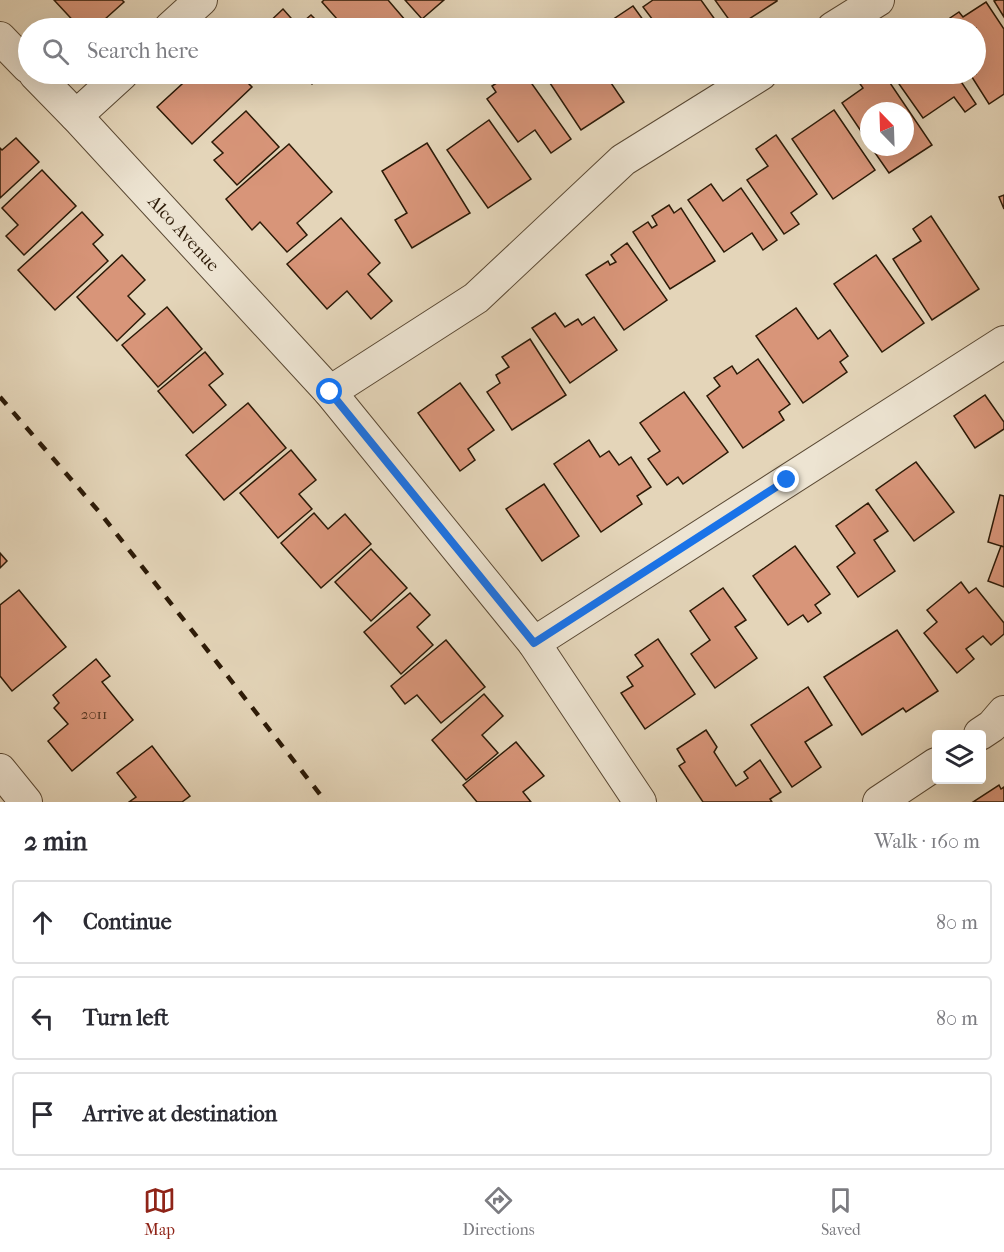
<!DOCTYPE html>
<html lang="en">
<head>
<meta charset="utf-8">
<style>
  :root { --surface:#fff; --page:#f2f2f3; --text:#2b2b33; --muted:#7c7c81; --line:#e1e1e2; --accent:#8f2418 }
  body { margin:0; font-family:"IM FELL French Canon",serif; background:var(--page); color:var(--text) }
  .controls { position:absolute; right:18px; bottom:18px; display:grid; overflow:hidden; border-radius:6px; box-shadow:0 6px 24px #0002 }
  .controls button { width:54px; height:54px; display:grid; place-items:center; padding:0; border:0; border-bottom:2px solid var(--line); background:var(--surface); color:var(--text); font:30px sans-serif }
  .compass { position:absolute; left:860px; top:102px; width:54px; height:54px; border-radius:50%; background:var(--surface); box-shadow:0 6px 24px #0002; rotate:337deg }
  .stop { position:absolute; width:18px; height:18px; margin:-14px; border:4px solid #1a73e8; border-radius:50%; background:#fff }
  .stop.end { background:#1a73e8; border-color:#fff; box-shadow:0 2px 6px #0008 }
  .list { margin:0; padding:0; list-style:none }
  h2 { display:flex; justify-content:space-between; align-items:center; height:78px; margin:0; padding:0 24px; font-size:26px }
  h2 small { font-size:20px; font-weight:400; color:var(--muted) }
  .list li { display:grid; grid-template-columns:39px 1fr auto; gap:18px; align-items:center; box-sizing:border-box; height:84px; margin:0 12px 12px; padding:0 12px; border:2px solid var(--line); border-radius:6px }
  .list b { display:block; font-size:22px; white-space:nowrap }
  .list em { font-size:20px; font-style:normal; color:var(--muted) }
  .icon { flex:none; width:33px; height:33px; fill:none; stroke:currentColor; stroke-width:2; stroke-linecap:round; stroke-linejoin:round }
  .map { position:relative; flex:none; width:1004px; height:802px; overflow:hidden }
  .search { position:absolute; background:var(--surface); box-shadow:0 6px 24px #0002; left:18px; right:18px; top:18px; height:66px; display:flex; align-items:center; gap:15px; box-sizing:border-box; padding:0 21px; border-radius:33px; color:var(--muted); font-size:22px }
  .sheet { height:366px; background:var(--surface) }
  nav { display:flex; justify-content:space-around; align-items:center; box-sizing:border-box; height:84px; border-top:2px solid var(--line); background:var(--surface); font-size:16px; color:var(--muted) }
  nav a { display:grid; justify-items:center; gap:3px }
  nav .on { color:var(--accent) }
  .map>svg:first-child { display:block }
  .building { fill:#d89579; stroke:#2c1a07; stroke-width:1.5 }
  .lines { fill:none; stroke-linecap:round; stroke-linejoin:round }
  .street-casing { stroke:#5a4934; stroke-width:34 }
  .street { stroke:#ede4d2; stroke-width:32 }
  .rail { stroke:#2c1a07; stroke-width:4.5; stroke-dasharray:10 10; stroke-linecap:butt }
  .route { stroke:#1a73e8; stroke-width:8 }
  .labels { text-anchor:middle; stroke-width:6; stroke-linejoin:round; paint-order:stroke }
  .number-label { font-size:15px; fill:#573924 }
  .street-label { font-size:18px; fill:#2c1a07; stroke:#ede4d2 }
</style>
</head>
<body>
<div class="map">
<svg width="1004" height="802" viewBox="0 0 1004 802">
  <rect width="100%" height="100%" fill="#e4d5b9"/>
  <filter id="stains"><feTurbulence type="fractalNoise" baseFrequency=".00333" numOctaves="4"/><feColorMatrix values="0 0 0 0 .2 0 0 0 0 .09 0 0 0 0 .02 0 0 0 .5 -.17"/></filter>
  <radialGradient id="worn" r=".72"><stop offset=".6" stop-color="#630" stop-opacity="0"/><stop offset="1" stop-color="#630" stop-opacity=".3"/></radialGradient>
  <g class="building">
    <path d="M 54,0 L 122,0 L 124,2 L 95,28 L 80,28 Z"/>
    <path d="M 324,0 L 388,0 L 412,28 L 345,28 L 322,2 Z"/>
    <path d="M 405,0 L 444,0 L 422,19 Z"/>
    <path d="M 653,0 L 701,0 L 721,28 L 659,28 L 643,7 Z"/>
    <path d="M 715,0 L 777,0 L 777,1 L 735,28 Z"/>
    <path d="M 997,0 L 1004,0 L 1004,17 L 994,1 Z"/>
    <path d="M 986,2 L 1004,29 L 1004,94 L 989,104 L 970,74 L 976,74 L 976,28 L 940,28 L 938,26 L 959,12 L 963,17 Z"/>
    <path d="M 633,6 L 649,28 L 600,28 Z"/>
    <path d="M 283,9 L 298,26 L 311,15 L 324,28 L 263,28 Z"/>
    <path d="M 193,74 L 239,74 L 252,87 L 192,144 L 157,107 Z"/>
    <path d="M 303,74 L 324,74 L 312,84 Z"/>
    <path d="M 521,74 L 525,74 L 571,139 L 551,153 L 535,130 L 518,142 L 487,99 L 496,92 L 492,86 L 509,75 L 513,80 Z"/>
    <path d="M 544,74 L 605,74 L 624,102 L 581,130 Z"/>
    <path d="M 646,74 L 664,74 L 652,82 Z"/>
    <path d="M 862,74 L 884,74 L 932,145 L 889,173 L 871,147 L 905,147 L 905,111 L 869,111 L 869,143 L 842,103 L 863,88 L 856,78 Z"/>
    <path d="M 892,74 L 956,74 L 976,104 L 965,112 L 954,97 L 923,118 Z"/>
    <path d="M 834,110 L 875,170 L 833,199 L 792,139 Z"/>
    <path d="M 246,111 L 279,147 L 237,185 L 214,160 L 223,153 L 212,142 Z"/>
    <path d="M 489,120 L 531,179 L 488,208 L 447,150 Z"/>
    <path d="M 776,135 L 817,194 L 791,213 L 799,224 L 784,234 L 747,180 L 768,166 L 756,149 Z"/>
    <path d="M 16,138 L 39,162 L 0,198 L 0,148 L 2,150 Z"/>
    <path d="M 427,143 L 470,213 L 412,248 L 395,220 L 407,213 L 382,171 Z"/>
    <path d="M 289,144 L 332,192 L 297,223 L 307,235 L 287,252 L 260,222 L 252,230 L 226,199 Z"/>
    <path d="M 42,170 L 76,206 L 24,255 L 6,236 L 18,225 L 2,208 Z"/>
    <path d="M 711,184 L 723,201 L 741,188 L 777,240 L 763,250 L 752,233 L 724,252 L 688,200 Z"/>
    <path d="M 1004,195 L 1004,209 L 999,197 Z"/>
    <path d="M 669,205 L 674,213 L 681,208 L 715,261 L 670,289 L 633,232 L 648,222 L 652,228 L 657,225 L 652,216 Z"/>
    <path d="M 82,212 L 103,235 L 93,244 L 108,261 L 55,310 L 18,270 Z"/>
    <path d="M 931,216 L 979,289 L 932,320 L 893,259 L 921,241 L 913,229 Z"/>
    <path d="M 341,218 L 380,263 L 368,274 L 392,301 L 371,319 L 347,291 L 327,309 L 287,264 Z"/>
    <path d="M 627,243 L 667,300 L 624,330 L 586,275 L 608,261 L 610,265 L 616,262 L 611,255 Z"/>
    <path d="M 122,255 L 145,280 L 128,296 L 145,314 L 117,341 L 77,297 Z"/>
    <path d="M 876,255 L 924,323 L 882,352 L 834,284 Z"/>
    <path d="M 167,307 L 202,349 L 158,387 L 122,345 Z"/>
    <path d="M 796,308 L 818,339 L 830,330 L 848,356 L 840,362 L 847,372 L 803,403 L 756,336 Z"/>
    <path d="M 555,313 L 565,327 L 578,319 L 582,325 L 594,317 L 617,350 L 570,383 L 532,328 Z"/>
    <path d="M 530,339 L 566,395 L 512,430 L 487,392 L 500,383 L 496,375 L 509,367 L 502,357 Z"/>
    <path d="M 205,352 L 223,374 L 209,385 L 226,405 L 193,433 L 158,391 Z"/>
    <path d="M 758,359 L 790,404 L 779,412 L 784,420 L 743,448 L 707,396 L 720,386 L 714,378 L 732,366 L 737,374 Z"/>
    <path d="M 460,383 L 494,430 L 468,449 L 475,460 L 460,471 L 418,413 Z"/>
    <path d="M 684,392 L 728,452 L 683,484 L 678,477 L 667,485 L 648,459 L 660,451 L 640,423 Z"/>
    <path d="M 985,395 L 1004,422 L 1004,429 L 975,448 L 954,416 Z"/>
    <path d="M 248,403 L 286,448 L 224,500 L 186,455 Z"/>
    <path d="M 589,440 L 600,457 L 609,451 L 619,465 L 631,457 L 651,487 L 637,496 L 642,504 L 601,532 L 554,464 Z"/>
    <path d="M 291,450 L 316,480 L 299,494 L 312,509 L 278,538 L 240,493 Z"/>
    <path d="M 916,462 L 954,512 L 914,541 L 876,490 Z"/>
    <path d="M 544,484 L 579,536 L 542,561 L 506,509 Z"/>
    <path d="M 1000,495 L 1004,496 L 1004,547 L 988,542 Z"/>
    <path d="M 868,503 L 888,531 L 874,540 L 895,571 L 858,597 L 837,567 L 855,553 L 836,526 Z"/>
    <path d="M 314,513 L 328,529 L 345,514 L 371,544 L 321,588 L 281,543 Z"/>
    <path d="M 795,546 L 830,594 L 815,605 L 821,613 L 808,622 L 803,615 L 788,625 L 753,576 Z"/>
    <path d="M 1001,546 L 1004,547 L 1004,587 L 988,581 Z"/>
    <path d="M 371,549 L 407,588 L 371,621 L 335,582 Z"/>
    <path d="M 0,553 L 7,561 L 0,568 Z"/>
    <path d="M 961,582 L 969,593 L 976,588 L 1004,623 L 1004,634 L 991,645 L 983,636 L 966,649 L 974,659 L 957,673 L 924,633 L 937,622 L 927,610 Z"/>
    <path d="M 723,588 L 746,620 L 735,627 L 757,658 L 715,688 L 691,654 L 710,640 L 690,611 Z"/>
    <path d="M 19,590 L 66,647 L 12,691 L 0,676 L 0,605 Z"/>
    <path d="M 410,593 L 430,615 L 417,627 L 433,645 L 401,674 L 364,632 Z"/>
    <path d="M 897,630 L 938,691 L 906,712 L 903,708 L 862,735 L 824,677 Z"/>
    <path d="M 658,639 L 695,694 L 645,729 L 621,693 L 633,686 L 627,677 L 643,666 L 635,655 Z"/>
    <path d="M 446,640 L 485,687 L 441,723 L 417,695 L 405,704 L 391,686 Z"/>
    <path d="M 96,659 L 110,676 L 102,682 L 133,720 L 72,771 L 48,741 L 68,724 L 54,708 L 59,703 L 53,695 Z"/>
    <path d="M 808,687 L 832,725 L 805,742 L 821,767 L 792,787 L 751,725 Z"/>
    <path d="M 484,694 L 503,716 L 482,735 L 498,753 L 466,780 L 432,740 Z"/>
    <path d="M 706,730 L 717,747 L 714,752 L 736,786 L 748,778 L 744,772 L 760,760 L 781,792 L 770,799 L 772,802 L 703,802 L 679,766 L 685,762 L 677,749 Z"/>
    <path d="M 516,742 L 544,776 L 523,792 L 531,802 L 477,802 L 463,785 Z"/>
    <path d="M 152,746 L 190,796 L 182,802 L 129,802 L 136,797 L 117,773 Z"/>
    <path d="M 999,785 L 1001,789 L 1004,787 L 1004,802 L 973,802 Z"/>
  </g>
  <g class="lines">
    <defs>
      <g id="street">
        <path d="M 170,28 L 201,0"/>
        <path d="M 833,28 L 878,0"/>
        <path d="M 0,38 L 28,67"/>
        <path id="s1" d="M 35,74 L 76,116 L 330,392"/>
        <path d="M 761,74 L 623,160 L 476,298 L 330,392 L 534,643 L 1004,342"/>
        <path d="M 76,116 L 122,74"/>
        <path d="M 534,643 L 640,802"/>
        <path d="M 980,734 L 992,726 L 1004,712"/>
        <path d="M 0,770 L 26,802"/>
        <path d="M 879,802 L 936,764"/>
      </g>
    </defs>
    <use href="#street" class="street-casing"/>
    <use href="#street" class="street"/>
    <path class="rail" d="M 0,397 L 101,514 L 326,802"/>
  </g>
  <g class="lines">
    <path class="route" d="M 330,392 L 534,643 L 787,480"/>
  </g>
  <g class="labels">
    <g class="number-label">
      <text x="94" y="719">2011</text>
    </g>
    <g class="street-label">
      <text dy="6" stroke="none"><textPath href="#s1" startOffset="218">Alco Avenue</textPath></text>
    </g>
  </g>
  <rect width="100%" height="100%" filter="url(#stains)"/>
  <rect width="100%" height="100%" fill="url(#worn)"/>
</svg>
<div class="controls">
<button><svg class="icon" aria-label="layers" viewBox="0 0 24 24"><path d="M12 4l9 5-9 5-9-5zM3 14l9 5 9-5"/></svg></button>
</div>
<svg class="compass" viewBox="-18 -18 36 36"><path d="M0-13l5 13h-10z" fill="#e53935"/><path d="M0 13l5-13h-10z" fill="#7c7c81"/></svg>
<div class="stop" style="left:330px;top:392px"></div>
<div class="stop end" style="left:787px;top:480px"></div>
<div class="search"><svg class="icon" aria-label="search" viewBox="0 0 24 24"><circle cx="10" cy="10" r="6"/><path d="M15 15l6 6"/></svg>Search here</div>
</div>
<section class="sheet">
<h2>2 min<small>Walk · 160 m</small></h2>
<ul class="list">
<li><svg class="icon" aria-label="ahead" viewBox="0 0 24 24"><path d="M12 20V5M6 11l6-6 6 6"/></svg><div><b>Continue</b></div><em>80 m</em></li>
<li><svg class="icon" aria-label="left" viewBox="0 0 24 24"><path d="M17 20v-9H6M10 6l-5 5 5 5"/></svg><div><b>Turn left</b></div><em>80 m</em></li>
<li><svg class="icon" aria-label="arrive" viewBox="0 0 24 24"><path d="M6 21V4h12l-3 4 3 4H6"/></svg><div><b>Arrive at destination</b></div></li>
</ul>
</section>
<nav>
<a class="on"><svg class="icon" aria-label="map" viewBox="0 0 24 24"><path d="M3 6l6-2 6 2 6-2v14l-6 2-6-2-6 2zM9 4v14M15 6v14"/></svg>Map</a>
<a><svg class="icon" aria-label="directions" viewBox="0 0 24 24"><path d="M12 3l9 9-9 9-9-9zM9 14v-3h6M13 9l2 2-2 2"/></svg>Directions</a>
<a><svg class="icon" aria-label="saved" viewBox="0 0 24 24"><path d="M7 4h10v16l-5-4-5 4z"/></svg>Saved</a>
</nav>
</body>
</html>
